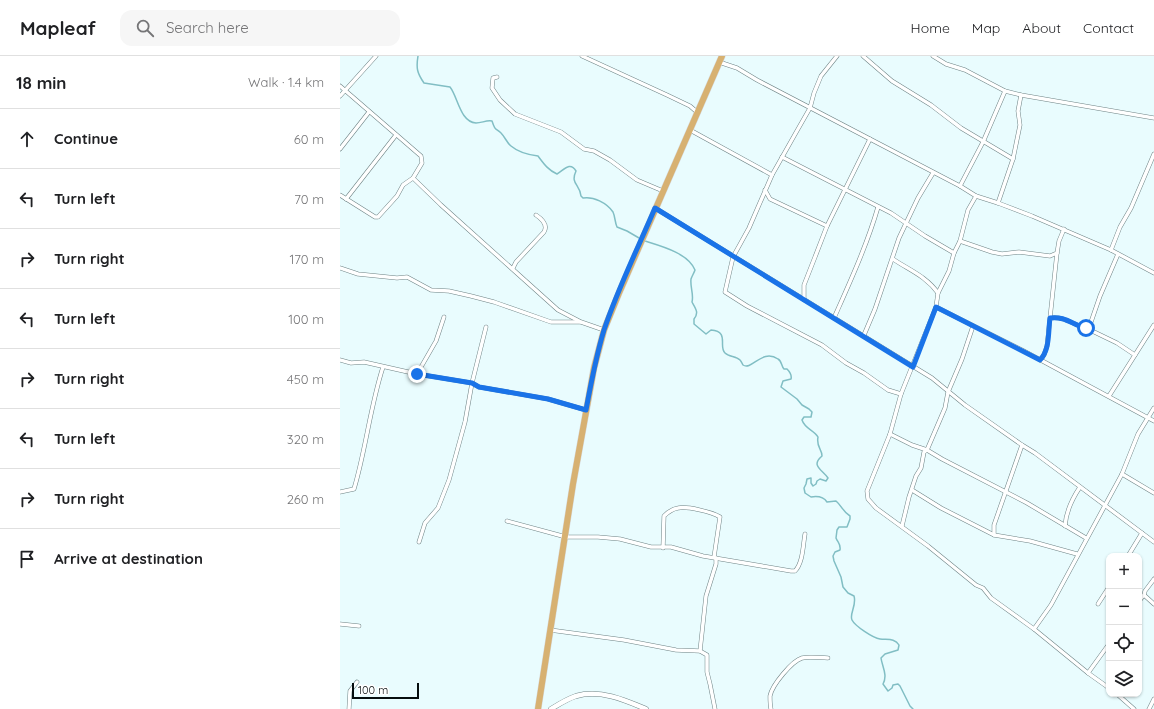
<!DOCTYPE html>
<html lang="en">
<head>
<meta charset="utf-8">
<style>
  :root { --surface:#fff; --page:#f6f6f6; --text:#202124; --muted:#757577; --line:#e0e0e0 }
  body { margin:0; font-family:Quicksand,sans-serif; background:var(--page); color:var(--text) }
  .controls { position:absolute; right:12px; bottom:12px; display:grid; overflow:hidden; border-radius:8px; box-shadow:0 1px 3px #0004 }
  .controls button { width:36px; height:36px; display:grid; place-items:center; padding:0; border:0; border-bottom:1px solid var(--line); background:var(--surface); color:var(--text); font:20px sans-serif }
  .scale { position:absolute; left:12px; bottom:10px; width:67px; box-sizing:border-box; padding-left:4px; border:2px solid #060d0e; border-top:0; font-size:11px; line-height:14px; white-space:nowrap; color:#060d0e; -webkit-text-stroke:3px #fff; paint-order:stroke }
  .stop { position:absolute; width:12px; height:12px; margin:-9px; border:3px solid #1a73e8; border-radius:50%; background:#fff }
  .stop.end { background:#1a73e8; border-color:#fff; box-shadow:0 1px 4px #0008 }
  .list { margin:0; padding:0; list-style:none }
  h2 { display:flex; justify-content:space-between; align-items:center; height:52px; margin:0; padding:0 16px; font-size:17px }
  h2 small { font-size:13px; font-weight:400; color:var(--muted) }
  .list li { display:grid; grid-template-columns:26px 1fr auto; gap:12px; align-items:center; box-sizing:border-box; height:60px; padding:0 16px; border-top:1px solid var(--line) }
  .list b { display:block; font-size:15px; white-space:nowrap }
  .list em { font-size:13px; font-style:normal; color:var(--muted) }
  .icon { flex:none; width:22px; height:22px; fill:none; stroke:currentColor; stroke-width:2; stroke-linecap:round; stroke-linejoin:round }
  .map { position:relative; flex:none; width:814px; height:653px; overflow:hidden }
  header { display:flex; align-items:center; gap:24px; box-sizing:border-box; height:56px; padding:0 20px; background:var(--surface); border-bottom:1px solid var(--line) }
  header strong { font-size:19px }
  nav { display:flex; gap:22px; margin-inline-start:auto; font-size:14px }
  .search { width:280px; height:36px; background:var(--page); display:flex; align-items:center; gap:10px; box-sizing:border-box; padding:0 14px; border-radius:12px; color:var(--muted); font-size:15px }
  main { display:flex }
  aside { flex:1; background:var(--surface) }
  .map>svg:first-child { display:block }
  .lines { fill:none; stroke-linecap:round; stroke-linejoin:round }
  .stream { stroke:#81bec4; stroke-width:1.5 }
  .minor-casing { stroke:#6e8385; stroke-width:4.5 }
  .tertiary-casing { stroke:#6e8385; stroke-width:5.5 }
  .primary-casing { stroke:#d7d8d8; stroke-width:7 }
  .minor { stroke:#fff; stroke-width:3.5 }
  .tertiary { stroke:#fff; stroke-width:4.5 }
  .primary { stroke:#d7b171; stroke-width:6 }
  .route { stroke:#1a73e8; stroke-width:5 }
</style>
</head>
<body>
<header>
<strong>Mapleaf</strong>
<div class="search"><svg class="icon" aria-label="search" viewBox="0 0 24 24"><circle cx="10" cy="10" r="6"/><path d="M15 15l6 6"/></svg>Search here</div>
<nav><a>Home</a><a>Map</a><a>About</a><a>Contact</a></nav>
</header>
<main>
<aside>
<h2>18 min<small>Walk · 1.4 km</small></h2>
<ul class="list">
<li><svg class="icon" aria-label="ahead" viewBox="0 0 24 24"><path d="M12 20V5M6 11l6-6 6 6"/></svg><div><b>Continue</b></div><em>60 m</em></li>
<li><svg class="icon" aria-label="left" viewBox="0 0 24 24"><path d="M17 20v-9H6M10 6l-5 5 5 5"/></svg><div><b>Turn left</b></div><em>70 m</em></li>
<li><svg class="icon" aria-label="right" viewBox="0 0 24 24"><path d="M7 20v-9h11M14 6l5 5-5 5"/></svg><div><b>Turn right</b></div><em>170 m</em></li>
<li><svg class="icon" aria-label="left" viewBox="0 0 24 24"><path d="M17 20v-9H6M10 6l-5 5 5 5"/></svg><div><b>Turn left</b></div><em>100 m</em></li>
<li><svg class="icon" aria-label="right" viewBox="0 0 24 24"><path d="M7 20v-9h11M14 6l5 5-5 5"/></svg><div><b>Turn right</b></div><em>450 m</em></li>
<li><svg class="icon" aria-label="left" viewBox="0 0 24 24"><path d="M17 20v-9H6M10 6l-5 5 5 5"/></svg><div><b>Turn left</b></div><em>320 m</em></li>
<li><svg class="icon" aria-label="right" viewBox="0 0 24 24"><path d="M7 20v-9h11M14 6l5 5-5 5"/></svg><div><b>Turn right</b></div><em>260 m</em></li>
<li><svg class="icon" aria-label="arrive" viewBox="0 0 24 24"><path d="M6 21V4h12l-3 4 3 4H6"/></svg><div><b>Arrive at destination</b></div></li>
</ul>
</aside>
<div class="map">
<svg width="814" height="653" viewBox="0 0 814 653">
  <rect width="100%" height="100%" fill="#e9fcfe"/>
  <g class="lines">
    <g class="stream">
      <path d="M 78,0 C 76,12 77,17 84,27 L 110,31 C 118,41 120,66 136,67 C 142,67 146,64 152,65 C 155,74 155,72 161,77 C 165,81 167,87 171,90 C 178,96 190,99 198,100 C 204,108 208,114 217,118 C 224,114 230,105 236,115 C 230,128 240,128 241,140 L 243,142 C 253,140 267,147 273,156 C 275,160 275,167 277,171 L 287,175 L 299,182"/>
      <path d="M 305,185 C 321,190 348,197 355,214 C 354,217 352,220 351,223 C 350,232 354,238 352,246 C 356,253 359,257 354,263 L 354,268 L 366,278 L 371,274 C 390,275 378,291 385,297 C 389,301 396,300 400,304 C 401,305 402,307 403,309 C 412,315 422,292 438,303 C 442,305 441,310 444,313 L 447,313 C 450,316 452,319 451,323 L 443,325 L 441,331 L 457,343 L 462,349 L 469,353 L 472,356 L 471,361 L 464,361 L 462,364 C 465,373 474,374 478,381 C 476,391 482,393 482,400 C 470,410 483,414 488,422 L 486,425 L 480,423 L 477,425 L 476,428 L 473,430 L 471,427 L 471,422 L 467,423 L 466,428 L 464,432 L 465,437 L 471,441 C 477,440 483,440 487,446 L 496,445 C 502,450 503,456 510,460 L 510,463 L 507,471 L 499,471 L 497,474 L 496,482 C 498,487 501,488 500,494 L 495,496 L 493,500 L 494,505 L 501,521 L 503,531 L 508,537 L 514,540 C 517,549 509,558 512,564 C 515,570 533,582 540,583 C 547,584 555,582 559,589 L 558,594 L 545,598 L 541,602 C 542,610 548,619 543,628 L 548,635 L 552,632 L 553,629 L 558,628 L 560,630 L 570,650 L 573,653"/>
    </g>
    <defs>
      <g id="minor">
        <path d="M 242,0 L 327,39 L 350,50 L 358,57"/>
        <path d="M 497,0 L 481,20 L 474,37 L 470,52 L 458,73 L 432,119 L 409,172 L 393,201 L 385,236 L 407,250 L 482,289 L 506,307 L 524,317 L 548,334 L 561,338"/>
        <path d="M 523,0 L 552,25 L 591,49 L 621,72 L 673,103"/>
        <path d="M 593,0 L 606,8 L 625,14 L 665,35 L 681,39 L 814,62"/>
        <path d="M 379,6 L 397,12 L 417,24 L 620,130 L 636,140 L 658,147 L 692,160 L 771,194 L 814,217"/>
        <path d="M 157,21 L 153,22 L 152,32 L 160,44 L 175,58 L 221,76 L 244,93 L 254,95 L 270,104 L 297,124 L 323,135"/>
        <path d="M 0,30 L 81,100 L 82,107 L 73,122 L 101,149 L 218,254 L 241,266 L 264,274"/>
        <path d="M 0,40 L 36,0"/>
        <path d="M 350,74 L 432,119"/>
        <path d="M 0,93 L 29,56"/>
        <path d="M 442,101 L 551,157 L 585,180 L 614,197"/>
        <path d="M 620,130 L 643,86 L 665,35"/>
        <path d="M 425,134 L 430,143 L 487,170"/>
        <path d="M 0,139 L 35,161 L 38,161 L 57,140 L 63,129 L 73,122"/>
        <path d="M 636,140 L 628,154 L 620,185 L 614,197 L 609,215 L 598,237 L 596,251 L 561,338 L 550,378 L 527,435 L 528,443 L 536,452 L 588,490 L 636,529 L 643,532 L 651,542 L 694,573 L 748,617 L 769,632"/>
        <path d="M 6,143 L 56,79"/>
        <path d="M 658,147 L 673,103 L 680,69 L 678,55 L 681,39"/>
        <path d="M 315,152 L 592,322 L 625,349 L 682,389 L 695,397 L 814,486"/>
        <path d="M 620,185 L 652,196 L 662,198 L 679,196 L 710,200 L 717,197"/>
        <path d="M 771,194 L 780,171 L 791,152 L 814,98"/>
        <path d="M 553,203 C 569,214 586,220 598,237"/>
        <path d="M 0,212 L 18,218 L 57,222 L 67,221 L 91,234 L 109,235 L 131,240 L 154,246 L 211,266 L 240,266"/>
        <path d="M 173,212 L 176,206 L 204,176 C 208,169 202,163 196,159"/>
        <path d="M 464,244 L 464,229 L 475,201 L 487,170 L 530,83"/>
        <path d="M 596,251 L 682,294 L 814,365"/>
        <path d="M 494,262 C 510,226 527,189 538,151"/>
        <path d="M 711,262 C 725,260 733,269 746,272 L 750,269 L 760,240 L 778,198"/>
        <path d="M 746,272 L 777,287 L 795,299"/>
        <path d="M 524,279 L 535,253 L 559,182 L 578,142 L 593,117"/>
        <path d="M 0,304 L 11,307 L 24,306 L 77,318 L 132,327 L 139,331 L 208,343 L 246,354"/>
        <path d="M 700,304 L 704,299 L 707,290 L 717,197 L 719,185 L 724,173"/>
        <path d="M 77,318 L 96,285 L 104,261"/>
        <path d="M 769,340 L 814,269"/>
        <path d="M 550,378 L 572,389 L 587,394 L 602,403 L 687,447 L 746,482"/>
        <path d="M 782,418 L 814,437"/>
        <path d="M 572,434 L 601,452 L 654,479 L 690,485 L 737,498"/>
        <path d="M 0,436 L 14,433 C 26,393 30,351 43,311"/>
        <path d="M 167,465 L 226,481 L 258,481 L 280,483 L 311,491 L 331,491 L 363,500 L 451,515 L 455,515 C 463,507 463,489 465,478"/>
        <path d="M 562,470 L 569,441 L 576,420 L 581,412 L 584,396 L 587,394 L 605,352 L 608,336 L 622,303 L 633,270"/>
        <path d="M 725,470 C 726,455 732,443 740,431"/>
        <path d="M 654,479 L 654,469 L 682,389"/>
        <path d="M 79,486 L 85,467 L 98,452 L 109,424 L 125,366 L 132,327 L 146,271"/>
        <path d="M 323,492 L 324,460 C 328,456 332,453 338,452 C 347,450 372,456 380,461 L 374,501"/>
        <path d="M 788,500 L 802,477"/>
        <path d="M 814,523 L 805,535 L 804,539 L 814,548"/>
        <path d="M 799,545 L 804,539"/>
        <path d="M 758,548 L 769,531"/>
        <path d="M 0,568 L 19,570"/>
        <path d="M 694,573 L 711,549 L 782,418 L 798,378 L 814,352"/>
        <path d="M 210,574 L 284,584 L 336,594 L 360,595 L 367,599 L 367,616 L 370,628 L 375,653"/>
        <path d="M 360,595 L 366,540 L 376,508 L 376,502"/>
        <path d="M 748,617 L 769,588"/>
        <path d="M 777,638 L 794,653"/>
        <path d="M 9,653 L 10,635 L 17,626"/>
        <path d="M 431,653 C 430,649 430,644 430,640 C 432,629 452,605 462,602 C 470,600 480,602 488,602"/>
        <path d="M 809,653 L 814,643"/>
      </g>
      <path id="tertiary" d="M 211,653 C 219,648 227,643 236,640 C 260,633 285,644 306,653"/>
      <path id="primary" d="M 198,653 L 233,428 L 254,312 L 264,274 L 279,237 L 382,0"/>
    </defs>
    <use href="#minor" class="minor-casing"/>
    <use href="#tertiary" class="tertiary-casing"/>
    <use href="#primary" class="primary-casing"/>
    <use href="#minor" class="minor"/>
    <use href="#tertiary" class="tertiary"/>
    <use href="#primary" class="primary"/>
  </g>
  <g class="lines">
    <path class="route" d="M 77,318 L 132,327 L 139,331 L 208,343 L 246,354 C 251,327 256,300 264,274 C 278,232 298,192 315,152 L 573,311 L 596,251 L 700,304 C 710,294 708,276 710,262 C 726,260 732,269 746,272"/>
  </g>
</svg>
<div class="controls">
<button>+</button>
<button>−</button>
<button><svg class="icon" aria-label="locate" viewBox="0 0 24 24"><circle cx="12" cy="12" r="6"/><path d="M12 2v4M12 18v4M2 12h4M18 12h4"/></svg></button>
<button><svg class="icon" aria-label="layers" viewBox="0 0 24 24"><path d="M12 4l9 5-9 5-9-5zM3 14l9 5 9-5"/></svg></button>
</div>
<div class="scale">100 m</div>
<div class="stop" style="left:746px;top:272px"></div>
<div class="stop end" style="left:77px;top:318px"></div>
</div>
</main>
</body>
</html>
